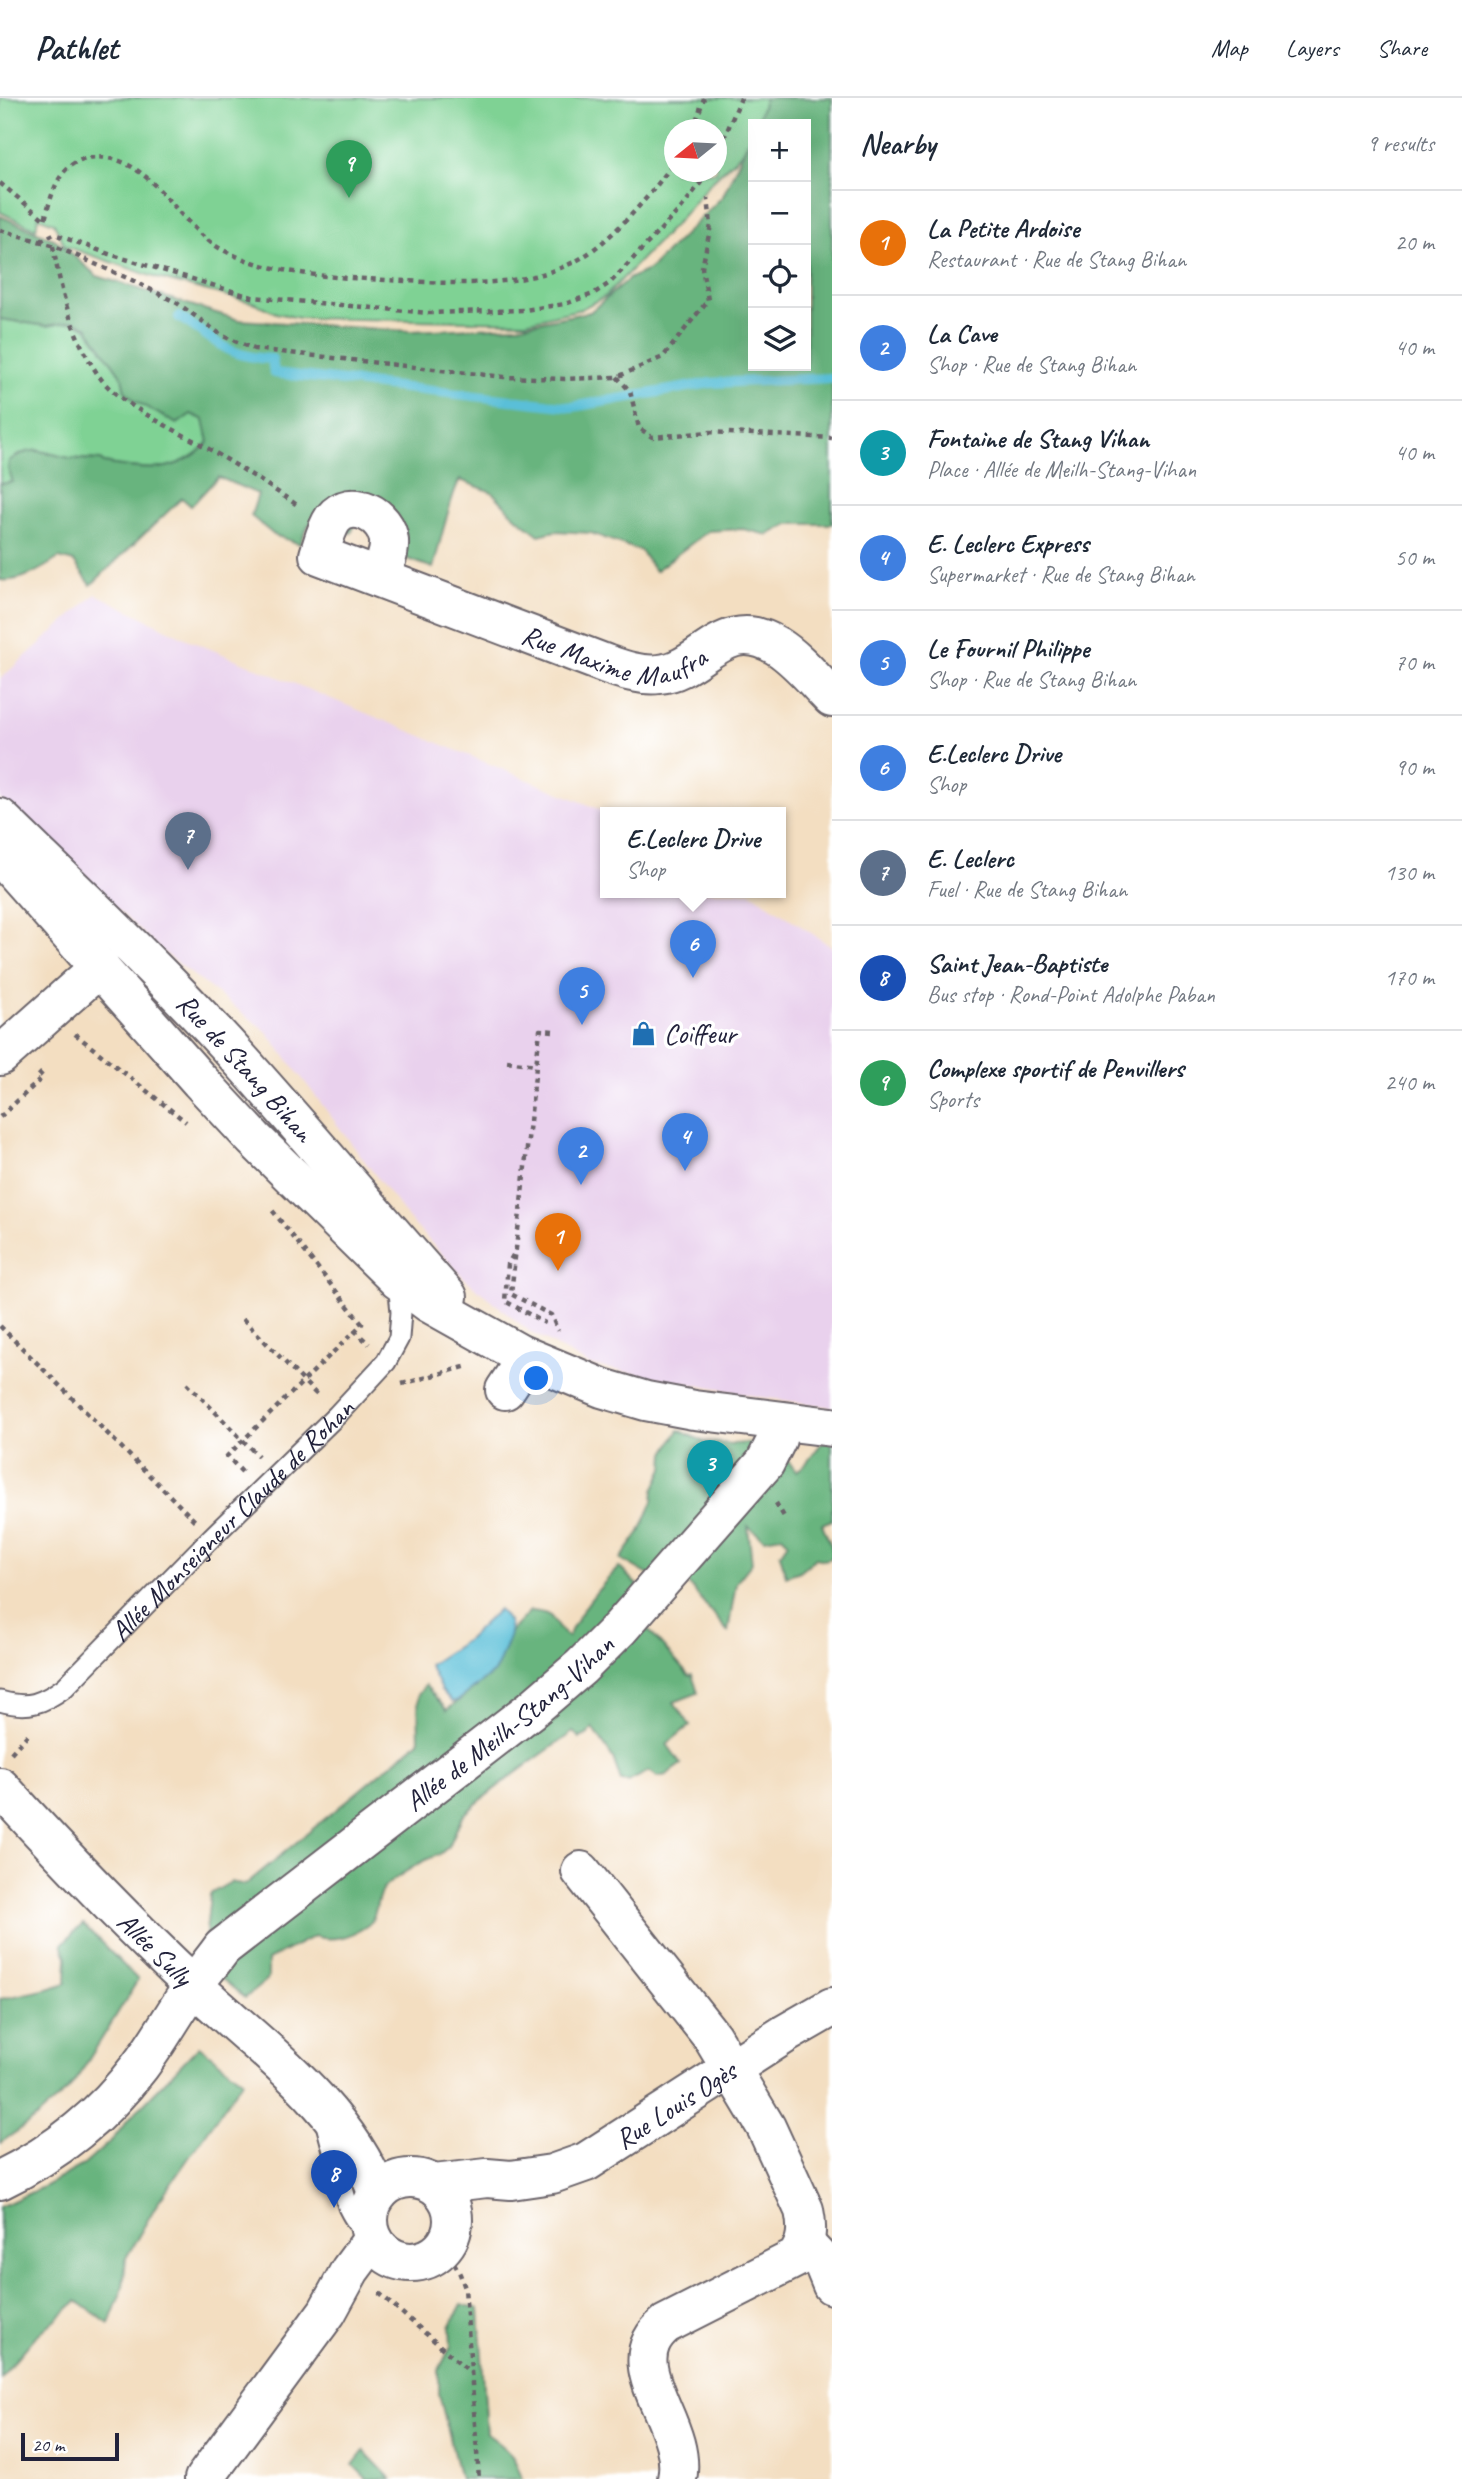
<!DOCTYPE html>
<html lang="en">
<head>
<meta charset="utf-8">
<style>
  :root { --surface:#fff; --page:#f6f6f7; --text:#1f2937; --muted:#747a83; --line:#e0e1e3; --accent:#7c3aed }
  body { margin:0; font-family:Caveat,sans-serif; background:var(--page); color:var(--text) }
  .controls { position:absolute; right:21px; top:21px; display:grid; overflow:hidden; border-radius:0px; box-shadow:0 7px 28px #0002 }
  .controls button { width:63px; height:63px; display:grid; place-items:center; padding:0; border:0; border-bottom:2px solid var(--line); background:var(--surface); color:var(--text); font:35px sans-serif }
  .compass { position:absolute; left:664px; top:21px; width:63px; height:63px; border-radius:50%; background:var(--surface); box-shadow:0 7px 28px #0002; rotate:252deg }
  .scale { position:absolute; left:21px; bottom:18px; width:98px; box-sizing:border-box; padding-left:7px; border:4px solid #22223b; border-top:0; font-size:19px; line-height:24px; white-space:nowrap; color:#22223b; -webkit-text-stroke:5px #fff; paint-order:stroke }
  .you { position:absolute; left:537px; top:1281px; width:24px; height:24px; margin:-18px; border:5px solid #fff; border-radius:50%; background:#1a73e8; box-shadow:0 0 0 10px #1a73e833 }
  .badge { display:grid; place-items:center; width:46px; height:46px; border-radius:50%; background:var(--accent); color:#fff; font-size:23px; font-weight:700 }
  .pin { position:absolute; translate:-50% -58px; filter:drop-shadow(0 2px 4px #0008) }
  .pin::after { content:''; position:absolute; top:37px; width:24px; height:21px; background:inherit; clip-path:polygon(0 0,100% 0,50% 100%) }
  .popup { position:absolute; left:600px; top:709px; width:186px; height:91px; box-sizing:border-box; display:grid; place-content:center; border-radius:0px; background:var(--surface); filter:drop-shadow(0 2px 5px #0005); font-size:23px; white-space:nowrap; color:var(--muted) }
  .popup b { font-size:26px; color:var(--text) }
  .popup::after { content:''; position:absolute; left:50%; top:100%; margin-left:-14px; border:14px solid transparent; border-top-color:var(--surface) }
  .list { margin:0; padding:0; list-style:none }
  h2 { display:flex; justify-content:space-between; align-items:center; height:91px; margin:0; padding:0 28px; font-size:30px }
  h2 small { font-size:23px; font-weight:400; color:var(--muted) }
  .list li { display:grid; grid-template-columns:46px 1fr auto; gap:21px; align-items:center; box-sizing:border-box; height:105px; padding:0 28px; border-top:2px solid var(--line) }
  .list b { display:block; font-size:26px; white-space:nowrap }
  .list p { margin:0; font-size:23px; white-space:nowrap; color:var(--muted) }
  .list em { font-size:23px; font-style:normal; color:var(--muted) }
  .icon { flex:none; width:38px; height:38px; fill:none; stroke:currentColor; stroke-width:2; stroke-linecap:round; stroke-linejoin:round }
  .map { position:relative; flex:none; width:832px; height:2381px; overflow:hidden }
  header { display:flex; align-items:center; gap:42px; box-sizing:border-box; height:98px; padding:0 35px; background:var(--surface); border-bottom:2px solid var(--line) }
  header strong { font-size:33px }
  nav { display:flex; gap:38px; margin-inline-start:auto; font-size:24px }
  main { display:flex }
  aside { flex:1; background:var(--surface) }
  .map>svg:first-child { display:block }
  .built { fill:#e9d1ed }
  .green { fill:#7fd294; stroke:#507a68; stroke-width:2; fill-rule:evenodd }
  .forest { fill:#67b47e; stroke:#446b5c; stroke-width:2 }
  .water { fill:#5abfd8; stroke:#3e708a; stroke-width:2 }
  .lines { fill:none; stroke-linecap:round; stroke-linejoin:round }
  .stream { stroke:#5abfd8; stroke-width:10 }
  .lane-casing { stroke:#6b646a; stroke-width:23 }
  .street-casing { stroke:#6b646a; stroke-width:42 }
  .secondary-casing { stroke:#6b646a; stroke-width:42 }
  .path { stroke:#6b646a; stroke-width:4.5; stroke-dasharray:5 5; stroke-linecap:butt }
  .lane { stroke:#fff; stroke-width:19 }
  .street { stroke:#fff; stroke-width:38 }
  .secondary { stroke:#fff; stroke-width:38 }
  .labels { text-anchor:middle; stroke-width:7; stroke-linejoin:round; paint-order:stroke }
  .street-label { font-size:28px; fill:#22223b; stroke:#fff }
  .poi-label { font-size:28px; fill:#22223b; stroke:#fff; text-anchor:start }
</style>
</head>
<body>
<header>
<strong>Pathlet</strong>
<nav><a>Map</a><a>Layers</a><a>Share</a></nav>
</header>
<main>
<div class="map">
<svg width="832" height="2381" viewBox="0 0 832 2381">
  <rect width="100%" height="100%" fill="#fff"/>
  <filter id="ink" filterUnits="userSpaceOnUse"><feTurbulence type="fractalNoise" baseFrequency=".0143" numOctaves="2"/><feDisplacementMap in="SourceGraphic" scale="14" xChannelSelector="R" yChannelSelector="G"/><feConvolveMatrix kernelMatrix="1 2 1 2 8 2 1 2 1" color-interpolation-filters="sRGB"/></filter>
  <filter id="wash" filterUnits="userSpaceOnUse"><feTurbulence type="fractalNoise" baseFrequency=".00686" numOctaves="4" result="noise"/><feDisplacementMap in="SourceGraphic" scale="28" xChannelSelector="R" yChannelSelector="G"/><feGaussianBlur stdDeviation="1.57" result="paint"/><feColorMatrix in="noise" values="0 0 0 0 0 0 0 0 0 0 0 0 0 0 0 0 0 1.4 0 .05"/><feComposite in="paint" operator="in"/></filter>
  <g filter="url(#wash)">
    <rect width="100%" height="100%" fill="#f3dec1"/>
    <path class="built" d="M 96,496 L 191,543 L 606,714 L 606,794 L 750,794 L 832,849 L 832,1309 L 760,1299 L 589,1267 L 529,1233 L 464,1180 L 408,1120 L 267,934 L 162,853 L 0,701 L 0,581 Z"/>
    <g class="green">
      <path d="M 0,0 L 798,0 L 772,26 L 753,26 L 753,44 L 709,86 L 679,122 L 606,198 L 581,211 L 526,224 L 299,220 L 276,215 L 255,205 L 157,180 L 65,148 L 54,125 L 38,119 L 36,131 L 0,114 ZM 674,32 L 716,32 L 716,74 L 674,74 Z"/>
      <path d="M 0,221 L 46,228 L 74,223 L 87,230 L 122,279 L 125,293 L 135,302 L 177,326 L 191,315 L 204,322 L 209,344 C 178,377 145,373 104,365 L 100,362 L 68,360 L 37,352 L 19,356 L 8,371 L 13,384 L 0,386 Z"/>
    </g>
    <g class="forest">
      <path d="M 765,0 L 832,0 L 832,426 L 789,426 L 768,437 L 743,431 L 708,433 L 655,473 L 641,453 L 591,435 L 555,433 L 539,437 L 516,419 L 492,394 L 460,382 C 452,391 438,454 433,470 L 399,458 L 368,401 L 351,435 L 333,428 L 309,426 L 300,446 L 274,437 L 251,418 L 258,396 L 218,379 L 191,408 L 182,400 L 91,487 L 74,464 L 59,460 C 42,471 20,485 0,482 L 0,386 L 13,384 L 8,371 L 9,363 C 34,345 45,356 70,360 C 80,362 90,361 100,362 L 104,365 C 145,373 178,377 209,344 L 204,322 L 191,316 L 177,326 L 135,303 L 125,293 L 122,279 L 87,229 L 74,223 L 47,228 L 0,221 L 0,118 L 56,142 L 97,178 L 239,222 L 411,233 L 517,228 L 590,214 L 630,180 L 649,172 L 723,98 L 753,32 L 753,268 L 806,268 L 806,26 L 756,26 Z"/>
      <path d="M 679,1332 L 704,1344 L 733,1346 L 766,1344 L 775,1358 L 788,1363 L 796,1373 C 807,1368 813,1355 822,1345 L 832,1345 L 832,1422 L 822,1426 L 832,1450 L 832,1459 L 825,1462 L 816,1460 L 800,1473 L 786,1478 L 780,1456 L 788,1444 L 782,1438 L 764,1441 L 748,1428 L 752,1465 L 736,1485 L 728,1534 L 680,1476 L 652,1479 L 621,1461 L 640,1434 L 653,1403 L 654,1392 L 664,1370 L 665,1355 Z"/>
      <path d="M 619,1469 L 640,1490 L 628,1509 L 689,1578 L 692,1577 L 698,1595 L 674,1604 L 690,1627 L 667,1646 L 681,1666 L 666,1677 L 658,1679 L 649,1673 L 628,1684 L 621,1683 L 613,1660 L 593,1630 L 587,1637 L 580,1640 L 573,1634 C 537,1660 499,1685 466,1715 C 455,1725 455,1746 441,1755 C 436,1759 428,1760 422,1764 C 414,1768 392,1782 386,1788 C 373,1799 380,1820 365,1829 C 350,1839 331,1844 314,1838 L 268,1862 L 268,1881 L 245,1900 L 214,1874 L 204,1853 L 210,1796 L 231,1784 L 245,1787 L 419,1643 L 418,1597 L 425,1587 L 447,1612 L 494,1574 L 510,1534 L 530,1513 C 562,1515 547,1525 568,1539 C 579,1513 599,1490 619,1469 Z"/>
      <path d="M 83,1826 L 138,1882 L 83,1971 L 69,1991 L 36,2020 L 0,2045 L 0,1901 L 48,1891 L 66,1885 L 67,1859 L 62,1846 Z"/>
      <path d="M 199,1948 L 243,1982 L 158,2104 L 126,2160 L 123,2189 L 109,2226 L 77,2203 L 35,2239 L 0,2280 L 0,2109 L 47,2087 L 85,2066 L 114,2040 L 127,2023 Z"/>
      <path d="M 462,2206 L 479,2211 L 487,2336 C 507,2350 515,2357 522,2381 L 460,2381 L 439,2296 L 439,2272 L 451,2248 L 450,2229 Z"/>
      <path d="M 364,2353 L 391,2381 L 367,2381 L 353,2367 Z"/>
    </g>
    <path class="water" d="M 499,1511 L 509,1525 L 510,1536 L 498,1567 L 494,1574 L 458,1602 L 452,1604 L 441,1592 L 429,1567 L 468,1541 Z"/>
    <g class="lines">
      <path class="stream" d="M 179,219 C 217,242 224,259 272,261 L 274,275 L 572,309 L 711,285 L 832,280"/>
    </g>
  </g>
  <g filter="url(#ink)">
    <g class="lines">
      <defs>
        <g id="lane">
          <path id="s1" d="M 0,1603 C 28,1611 42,1606 65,1589 L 212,1439 L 337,1317 L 386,1264 L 399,1240 L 401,1214 L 398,1184"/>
          <path d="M 327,2030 L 348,2109 C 354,2121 357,2127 370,2131"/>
        </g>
        <g id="street">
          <path id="s2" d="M 379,479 C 384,468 390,456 389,443 C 387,417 351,398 333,421 C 326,431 323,445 319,457 L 606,566 C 623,572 641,578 659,576 C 702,573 724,515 777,548 C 798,561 815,583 832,600"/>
          <path d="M 0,958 L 100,869"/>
          <path d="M 505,1292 L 527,1259"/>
          <path id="s3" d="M 0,1689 C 62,1757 126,1824 193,1887 C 261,1951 343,2006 378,2096"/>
          <path d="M 581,1773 L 712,1939 L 766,2029 L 804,2112 C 808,2131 807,2145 796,2160 L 666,2226 C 614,2268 689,2324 677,2381"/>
          <circle cx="411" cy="2122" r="42"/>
          <path id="s4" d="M 0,2082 C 54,2056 103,2017 140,1968 C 159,1943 174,1915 193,1888 C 202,1875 213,1863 222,1850 L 532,1611 L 581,1569 L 620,1530 L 765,1365 L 777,1341 L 780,1323"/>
          <path id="s5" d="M 434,2086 L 487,2080 L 511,2082 L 552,2076 L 586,2064 L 785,1936 L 832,1909"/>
          <path d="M 805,2146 L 823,2165 L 832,2187"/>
          <path d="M 204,2381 L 327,2214 L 350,2172 L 373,2141"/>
        </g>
        <g id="secondary">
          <path id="s6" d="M 0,720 C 83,801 167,880 244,966 C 313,1043 379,1122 448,1199"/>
          <path d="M 0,758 L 200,983 L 254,1041 L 398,1182 L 429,1205 L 520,1256 L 602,1290 L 646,1303 L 694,1312 L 832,1329"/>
        </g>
      </defs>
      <use href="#lane" class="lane-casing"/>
      <use href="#street" class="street-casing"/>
      <use href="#secondary" class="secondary-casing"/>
      <g class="path">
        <path d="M 693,32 L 704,0"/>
        <path d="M 716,59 L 741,0"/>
        <path d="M 0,85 L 45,122 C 53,88 63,53 108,60 C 155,67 180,129 221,151 C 271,177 331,179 386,182 C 448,185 517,192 574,164 C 608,147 653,95 674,64"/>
        <path d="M 0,132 L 52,147 L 134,183 L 177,205 L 223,238 L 254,251 L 504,279 L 565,281 L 617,279 L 663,259 L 708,202 L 702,170 L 711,127 L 708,100"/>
        <path d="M 40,143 L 54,136 L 109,156 L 252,199 L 429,215 L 524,212 L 565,206 L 593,196 L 610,185 L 682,109 L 709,74"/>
        <path d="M 53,148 C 61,194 72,239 99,278 C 119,308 182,334 214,354 C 243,371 272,390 300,409"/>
        <path d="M 617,279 L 630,293 L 639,330 L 652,339 L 711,334 L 832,340"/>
        <path d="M 553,933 L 540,932 L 511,1196 L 551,1217 L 558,1233"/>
        <path d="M 75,936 L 186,1024"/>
        <path d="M 507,963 L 536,967"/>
        <path d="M 0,1019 L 43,979 L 36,972"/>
        <path d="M 513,1157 L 508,1166 L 505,1203 L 545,1225"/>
        <path d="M 243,1221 L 319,1299"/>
        <path d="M 0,1228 L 195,1423"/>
        <path d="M 354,1232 L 369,1246"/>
        <path d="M 187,1285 L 258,1358"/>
        <path d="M 402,1286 L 468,1268"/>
        <path d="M 242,1374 L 227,1358 L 362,1226 L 272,1112"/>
        <path d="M 776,1405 L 786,1422"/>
        <path d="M 11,1655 L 31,1633"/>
        <path d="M 445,2148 L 460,2176 L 465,2190 L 479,2381"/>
        <path d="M 379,2195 L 470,2274"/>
      </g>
      <use href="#lane" class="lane"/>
      <use href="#street" class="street"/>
      <use href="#secondary" class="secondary"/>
    </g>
  </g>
  <defs>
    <symbol id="shop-bare" viewBox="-9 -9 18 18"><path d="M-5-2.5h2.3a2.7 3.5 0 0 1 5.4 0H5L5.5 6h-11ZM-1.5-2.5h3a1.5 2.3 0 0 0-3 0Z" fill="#1f6fb2" stroke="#fff" stroke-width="2.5" paint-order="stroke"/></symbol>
  </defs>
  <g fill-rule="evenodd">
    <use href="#shop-bare" x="626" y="918" width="35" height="35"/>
  </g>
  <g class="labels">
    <g class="street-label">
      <text dy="10" stroke="none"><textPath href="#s2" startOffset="467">Rue Maxime Maufra</textPath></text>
      <text dy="10" stroke="none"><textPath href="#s6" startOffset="350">Rue de Stang Bihan</textPath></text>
      <text dy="10" stroke="none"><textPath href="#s1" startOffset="306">Allée Monseigneur Claude de Rohan</textPath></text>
      <text dy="10" stroke="none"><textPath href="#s4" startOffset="691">Allée de Meilh-Stang-Vihan</textPath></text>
      <text dy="10" stroke="none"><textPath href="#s3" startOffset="224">Allée Sully</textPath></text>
      <text dy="10" stroke="none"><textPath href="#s5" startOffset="261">Rue Louis Ogès</textPath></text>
    </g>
    <g class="poi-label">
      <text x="664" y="945">Coiffeur</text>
    </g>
  </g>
</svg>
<div class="controls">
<button>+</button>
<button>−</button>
<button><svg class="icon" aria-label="locate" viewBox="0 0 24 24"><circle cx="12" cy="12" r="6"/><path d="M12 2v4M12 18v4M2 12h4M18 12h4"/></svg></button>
<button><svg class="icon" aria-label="layers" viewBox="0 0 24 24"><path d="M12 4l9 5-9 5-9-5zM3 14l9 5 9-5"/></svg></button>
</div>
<svg class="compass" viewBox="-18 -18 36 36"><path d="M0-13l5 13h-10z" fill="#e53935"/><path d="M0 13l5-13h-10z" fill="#747a83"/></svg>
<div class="scale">20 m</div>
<div class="you"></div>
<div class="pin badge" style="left:558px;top:1173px;background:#e8710a">1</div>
<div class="pin badge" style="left:581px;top:1087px;background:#3f7fe0">2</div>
<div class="pin badge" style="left:710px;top:1400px;background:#0f9aa8">3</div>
<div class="pin badge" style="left:685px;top:1073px;background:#3f7fe0">4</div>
<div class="pin badge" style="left:582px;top:927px;background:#3f7fe0">5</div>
<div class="pin badge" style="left:693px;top:880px;background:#3f7fe0">6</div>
<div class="popup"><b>E.Leclerc Drive</b>Shop</div>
<div class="pin badge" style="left:188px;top:772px;background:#5c6f8a">7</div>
<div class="pin badge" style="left:334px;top:2110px;background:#1a4fb4">8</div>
<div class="pin badge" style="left:349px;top:100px;background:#2e9e5b">9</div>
</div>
<aside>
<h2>Nearby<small>9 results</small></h2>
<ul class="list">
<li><span class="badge" style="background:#e8710a">1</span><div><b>La Petite Ardoise</b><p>Restaurant · Rue de Stang Bihan</p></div><em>20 m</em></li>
<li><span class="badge" style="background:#3f7fe0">2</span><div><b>La Cave</b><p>Shop · Rue de Stang Bihan</p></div><em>40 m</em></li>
<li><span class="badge" style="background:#0f9aa8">3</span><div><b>Fontaine de Stang Vihan</b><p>Place · Allée de Meilh-Stang-Vihan</p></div><em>40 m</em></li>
<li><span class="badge" style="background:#3f7fe0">4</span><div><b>E. Leclerc Express</b><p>Supermarket · Rue de Stang Bihan</p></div><em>50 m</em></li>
<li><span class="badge" style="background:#3f7fe0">5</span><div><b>Le Fournil Philippe</b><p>Shop · Rue de Stang Bihan</p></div><em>70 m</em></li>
<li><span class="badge" style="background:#3f7fe0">6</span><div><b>E.Leclerc Drive</b><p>Shop</p></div><em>90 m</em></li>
<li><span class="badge" style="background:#5c6f8a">7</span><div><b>E. Leclerc</b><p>Fuel · Rue de Stang Bihan</p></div><em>130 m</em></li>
<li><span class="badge" style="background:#1a4fb4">8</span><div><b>Saint Jean-Baptiste</b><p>Bus stop · Rond-Point Adolphe Paban</p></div><em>170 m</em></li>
<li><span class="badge" style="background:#2e9e5b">9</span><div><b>Complexe sportif de Penvillers</b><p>Sports</p></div><em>240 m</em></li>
</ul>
</aside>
</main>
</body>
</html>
